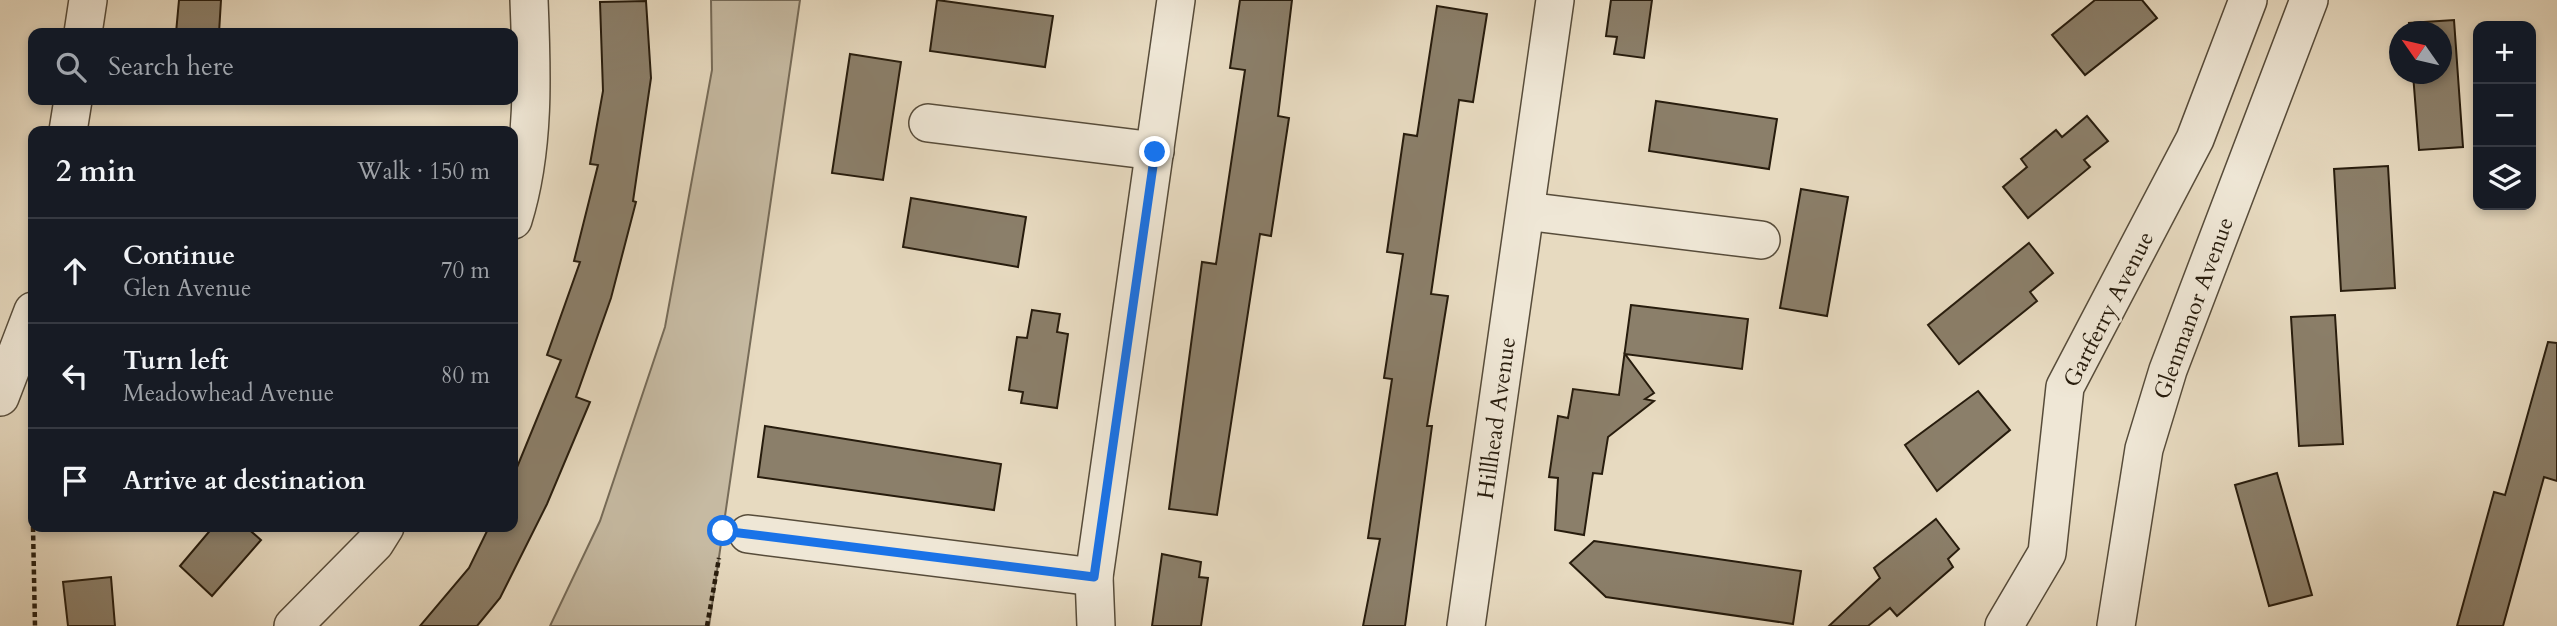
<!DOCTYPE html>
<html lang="en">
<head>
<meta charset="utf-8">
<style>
  :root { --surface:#171b24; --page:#242831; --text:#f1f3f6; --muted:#9ea1a6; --line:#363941 }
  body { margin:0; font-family:Cardo,serif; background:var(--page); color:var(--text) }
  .controls { position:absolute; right:21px; top:21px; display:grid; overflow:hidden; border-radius:14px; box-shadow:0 4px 10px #0003 }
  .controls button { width:63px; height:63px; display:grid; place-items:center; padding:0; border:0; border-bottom:2px solid var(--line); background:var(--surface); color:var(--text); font:35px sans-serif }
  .compass { position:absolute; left:2389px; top:21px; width:63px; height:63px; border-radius:50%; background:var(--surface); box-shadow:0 4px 10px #0003; rotate:304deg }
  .stop { position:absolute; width:21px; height:21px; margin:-16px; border:5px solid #1a73e8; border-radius:50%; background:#fff }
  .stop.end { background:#1a73e8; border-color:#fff; box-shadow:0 2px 7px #0008 }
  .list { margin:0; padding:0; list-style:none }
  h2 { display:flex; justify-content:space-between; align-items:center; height:91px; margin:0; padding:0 28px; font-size:30px }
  h2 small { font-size:23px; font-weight:400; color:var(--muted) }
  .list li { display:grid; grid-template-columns:46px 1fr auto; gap:21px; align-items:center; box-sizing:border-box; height:105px; padding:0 28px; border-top:2px solid var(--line) }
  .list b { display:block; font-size:26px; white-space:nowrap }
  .list p { margin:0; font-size:23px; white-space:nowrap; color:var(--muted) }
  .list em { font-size:23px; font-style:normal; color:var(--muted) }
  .icon { flex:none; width:38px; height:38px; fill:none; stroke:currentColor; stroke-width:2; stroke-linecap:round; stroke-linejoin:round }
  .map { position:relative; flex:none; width:2557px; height:626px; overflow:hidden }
  .search { position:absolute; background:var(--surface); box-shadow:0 4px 10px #0003; left:28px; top:28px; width:490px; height:77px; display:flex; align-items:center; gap:18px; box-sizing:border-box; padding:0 24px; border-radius:14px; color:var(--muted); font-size:26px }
  .panel { position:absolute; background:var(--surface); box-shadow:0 4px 10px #0003; left:28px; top:126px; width:490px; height:406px; border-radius:14px }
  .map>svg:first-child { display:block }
  .green { fill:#c6baa2; stroke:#766b58; stroke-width:2 }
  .building { fill:#8b7f6a; stroke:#271c0d; stroke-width:2 }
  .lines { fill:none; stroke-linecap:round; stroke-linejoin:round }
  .minor-casing { stroke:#574c3a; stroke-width:40 }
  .path { stroke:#271c0d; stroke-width:4.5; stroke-dasharray:5 3.5; stroke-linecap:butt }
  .minor { stroke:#efe7d6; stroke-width:37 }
  .route { stroke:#1a73e8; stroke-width:9 }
  .labels { text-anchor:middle; stroke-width:5; stroke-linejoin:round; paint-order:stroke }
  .street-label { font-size:23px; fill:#271c0d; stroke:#efe7d6 }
</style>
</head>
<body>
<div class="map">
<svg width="2557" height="626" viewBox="0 0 2557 626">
  <rect width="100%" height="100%" fill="#e7dac0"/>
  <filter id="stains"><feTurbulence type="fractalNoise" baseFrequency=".00286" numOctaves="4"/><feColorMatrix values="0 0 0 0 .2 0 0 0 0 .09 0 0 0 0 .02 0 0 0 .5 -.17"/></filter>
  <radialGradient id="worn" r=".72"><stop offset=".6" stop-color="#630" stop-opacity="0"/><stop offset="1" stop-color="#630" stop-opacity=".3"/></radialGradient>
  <path class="green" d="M 711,0 L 800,0 L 709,626 L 550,626 L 600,521 L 665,327 L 712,70 Z"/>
  <g class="building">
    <path d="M 179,0 L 221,0 L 219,33 L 176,33 Z"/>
    <path d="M 937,0 L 1053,16 L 1045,67 L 930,51 Z"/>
    <path d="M 1240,0 L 1292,0 L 1278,116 L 1289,118 L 1271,236 L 1260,234 L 1217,515 L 1169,509 L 1202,262 L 1216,264 L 1245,70 L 1230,68 Z"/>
    <path d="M 1611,0 L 1652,0 L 1644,58 L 1614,54 L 1617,37 L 1606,36 Z"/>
    <path d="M 2095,0 L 2142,0 L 2157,18 L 2085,75 L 2052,35 Z"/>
    <path d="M 646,1 L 651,78 L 633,201 L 636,202 L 611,298 L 576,397 L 590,402 L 547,504 L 500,598 L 477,626 L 420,626 L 469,568 L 489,527 L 513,527 L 513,477 L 561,360 L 547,355 L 580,262 L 574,261 L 598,165 L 590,164 L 603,91 L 600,2 Z"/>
    <path d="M 1437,6 L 1487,14 L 1473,102 L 1459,100 L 1431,294 L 1448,296 L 1427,426 L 1432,426 L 1405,626 L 1363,626 L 1380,539 L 1368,538 L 1392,379 L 1384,378 L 1403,254 L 1387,252 L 1404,134 L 1417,136 Z"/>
    <path d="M 2454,20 L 2463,147 L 2419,150 L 2413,74 L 2441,74 L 2441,32 L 2410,32 L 2409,23 Z"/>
    <path d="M 850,54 L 901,62 L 883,180 L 832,173 Z"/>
    <path d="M 1656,101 L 1777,119 L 1769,169 L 1649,151 Z"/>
    <path d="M 2087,116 L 2108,141 L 2084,160 L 2090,167 L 2028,218 L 2003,187 L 2027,167 L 2021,159 L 2056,130 L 2062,137 Z"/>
    <path d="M 2388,166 L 2395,288 L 2341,291 L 2334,169 Z"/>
    <path d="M 1801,189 L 1848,197 L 1827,316 L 1780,308 Z"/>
    <path d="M 911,198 L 1026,217 L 1018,267 L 903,247 Z"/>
    <path d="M 2029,243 L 2053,273 L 2030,292 L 2037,301 L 1959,364 L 1928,325 Z"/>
    <path d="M 1631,305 L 1748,319 L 1742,369 L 1625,354 L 1654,393 L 1645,399 L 1654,401 L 1608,437 L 1602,474 L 1593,473 L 1584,535 L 1555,530 L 1558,478 L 1549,477 L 1558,416 L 1568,418 L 1573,389 L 1619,395 Z"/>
    <path d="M 1032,310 L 1060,314 L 1057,332 L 1068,334 L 1057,408 L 1021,403 L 1023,392 L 1009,390 L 1017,337 L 1027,338 Z"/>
    <path d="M 2335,315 L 2343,444 L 2299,446 L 2291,317 Z"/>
    <path d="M 2548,342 L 2557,343 L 2557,481 L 2544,477 L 2503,626 L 2457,626 L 2494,492 L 2505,495 Z"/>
    <path d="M 1978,391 L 2010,430 L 1937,491 L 1905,445 Z"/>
    <path d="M 765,426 L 1001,464 L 994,510 L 758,477 Z"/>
    <path d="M 2277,473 L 2312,595 L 2269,606 L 2235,485 Z"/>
    <path d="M 1936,519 L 1959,549 L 1948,559 L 1953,567 L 1897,616 L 1890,608 L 1868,626 L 1829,626 L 1880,578 L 1874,568 Z"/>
    <path d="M 213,527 L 246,527 L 261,540 L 212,596 L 180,566 Z"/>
    <path d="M 1594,541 L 1801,571 L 1793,624 L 1606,597 L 1570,563 Z"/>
    <path d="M 1162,554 L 1201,562 L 1199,577 L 1208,578 L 1201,626 L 1152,626 Z"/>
    <path d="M 111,577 L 115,626 L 68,626 L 63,582 Z"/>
  </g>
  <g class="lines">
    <defs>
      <g id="minor">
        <path d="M 83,33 L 88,0"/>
        <path d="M 928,123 L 1155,151"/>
        <path d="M 68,131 L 73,100"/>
        <path d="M 1526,211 L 1761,240"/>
        <path d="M 513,220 C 535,150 532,72 529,0"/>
        <path d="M 0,397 L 33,311"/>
        <path d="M 748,534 L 1094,577"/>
        <path d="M 293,626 L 375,543 L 385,527"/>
        <path d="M 1096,626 L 1094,577 L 1176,0"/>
        <path d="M 1466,626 L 1555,0"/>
        <path d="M 2004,626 L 2047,553 L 2065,387 L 2195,139 L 2248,0"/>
        <path d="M 2116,626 L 2144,449 L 2168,370 L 2309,0"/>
      </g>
    </defs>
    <use href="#minor" class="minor-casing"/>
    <g class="path">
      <path d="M 31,418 L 33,525"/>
      <path d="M 33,527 L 35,626"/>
      <path d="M 707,626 L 719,558"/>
    </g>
    <use href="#minor" class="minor"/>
  </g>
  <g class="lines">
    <path class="route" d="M 723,531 L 1094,577 L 1155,152"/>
  </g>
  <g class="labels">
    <g class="street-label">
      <text transform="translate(2193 308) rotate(-70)" y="8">Glenmanor Avenue</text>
      <text transform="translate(2108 309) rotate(-63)" y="8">Gartferry Avenue</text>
      <text transform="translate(1496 418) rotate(-82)" y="8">Hillhead Avenue</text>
    </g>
  </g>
  <rect width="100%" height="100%" filter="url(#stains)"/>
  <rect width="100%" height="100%" fill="url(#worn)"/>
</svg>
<div class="controls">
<button>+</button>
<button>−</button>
<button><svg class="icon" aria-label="layers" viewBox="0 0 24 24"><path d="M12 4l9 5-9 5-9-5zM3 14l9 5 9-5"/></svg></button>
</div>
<svg class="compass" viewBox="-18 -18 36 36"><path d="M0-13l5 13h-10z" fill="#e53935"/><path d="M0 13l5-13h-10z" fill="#9ea1a6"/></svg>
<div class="stop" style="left:723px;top:531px"></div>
<div class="stop end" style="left:1155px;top:152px"></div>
<div class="search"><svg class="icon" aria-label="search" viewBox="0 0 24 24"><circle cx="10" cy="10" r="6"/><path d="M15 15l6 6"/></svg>Search here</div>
<section class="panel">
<h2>2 min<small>Walk · 150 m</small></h2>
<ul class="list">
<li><svg class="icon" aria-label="ahead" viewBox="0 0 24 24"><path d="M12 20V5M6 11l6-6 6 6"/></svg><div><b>Continue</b><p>Glen Avenue</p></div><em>70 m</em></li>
<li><svg class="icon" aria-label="left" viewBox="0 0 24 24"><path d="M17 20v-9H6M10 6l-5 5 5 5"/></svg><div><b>Turn left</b><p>Meadowhead Avenue</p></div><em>80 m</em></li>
<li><svg class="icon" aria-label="arrive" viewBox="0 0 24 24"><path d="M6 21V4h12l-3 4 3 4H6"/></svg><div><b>Arrive at destination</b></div></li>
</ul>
</section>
</div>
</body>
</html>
